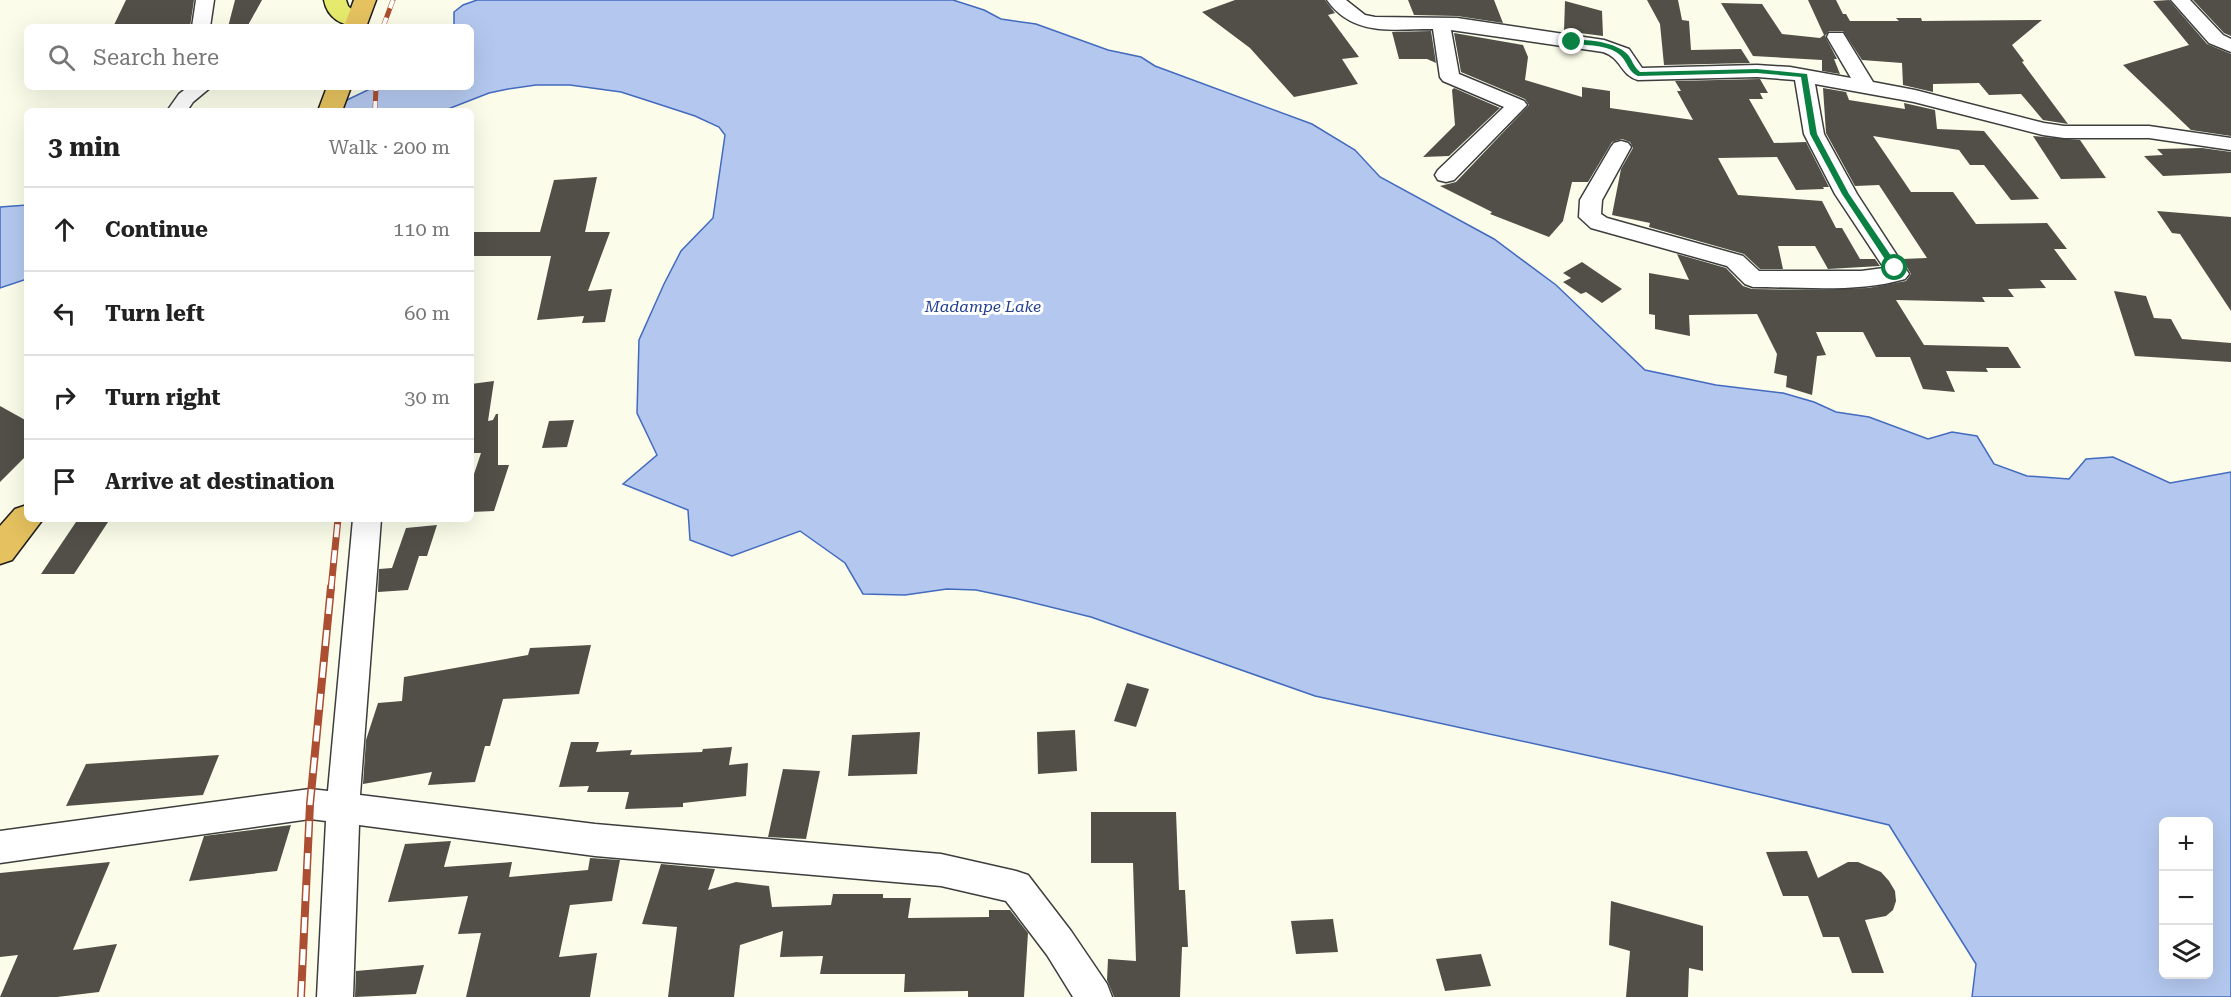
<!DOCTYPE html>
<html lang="en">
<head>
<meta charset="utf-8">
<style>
  :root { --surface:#fff; --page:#f6f6f6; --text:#222; --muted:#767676; --line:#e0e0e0 }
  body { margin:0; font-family:"Roboto Serif",serif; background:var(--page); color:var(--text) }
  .controls { position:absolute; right:18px; bottom:18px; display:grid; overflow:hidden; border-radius:9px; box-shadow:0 6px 24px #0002 }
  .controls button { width:54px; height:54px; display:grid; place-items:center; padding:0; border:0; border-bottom:2px solid var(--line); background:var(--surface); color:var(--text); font:30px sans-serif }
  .stop { position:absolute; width:18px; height:18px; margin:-14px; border:4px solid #0b8043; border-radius:50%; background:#fff }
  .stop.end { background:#0b8043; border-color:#fff; box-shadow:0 2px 6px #0008 }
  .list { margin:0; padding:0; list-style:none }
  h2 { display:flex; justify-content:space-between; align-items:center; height:78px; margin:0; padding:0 24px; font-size:26px }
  h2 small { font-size:20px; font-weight:400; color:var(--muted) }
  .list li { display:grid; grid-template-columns:39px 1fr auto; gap:18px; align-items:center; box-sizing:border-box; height:84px; padding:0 24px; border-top:2px solid var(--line) }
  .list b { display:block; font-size:22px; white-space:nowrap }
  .list em { font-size:20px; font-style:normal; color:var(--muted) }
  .icon { flex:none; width:33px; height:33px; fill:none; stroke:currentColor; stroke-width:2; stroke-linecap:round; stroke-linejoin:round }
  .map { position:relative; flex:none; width:2231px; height:997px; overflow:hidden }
  .search { position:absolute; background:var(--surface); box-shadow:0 6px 24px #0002; left:24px; top:24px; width:450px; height:66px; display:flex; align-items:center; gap:15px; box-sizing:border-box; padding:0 21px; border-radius:9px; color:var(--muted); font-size:22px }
  .panel { position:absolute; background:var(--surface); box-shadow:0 6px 24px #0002; left:24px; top:108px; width:450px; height:414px; border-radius:9px }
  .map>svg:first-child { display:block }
  .water { fill:#b4c8ef; stroke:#426abe; stroke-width:1.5; fill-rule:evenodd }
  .building { fill:#524e48 }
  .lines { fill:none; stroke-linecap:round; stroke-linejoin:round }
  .street-casing { stroke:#3d3d3d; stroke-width:3 }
  .primary-casing { stroke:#1b1b1b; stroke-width:3 }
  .highway-casing { stroke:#1b1b1b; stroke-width:3 }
  .street { fill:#fff; fill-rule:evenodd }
  .primary { fill:#e6ea6c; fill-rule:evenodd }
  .highway { fill:#e5c25f; fill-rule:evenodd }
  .rail-far2-casing { stroke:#ab4e31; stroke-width:5 }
  .rail-far1-casing { stroke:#ab4e31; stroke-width:7 }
  .rail-casing { stroke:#ab4e31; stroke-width:8 }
  .rail-far2 { stroke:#fff; stroke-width:4; stroke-dasharray:10; stroke-linecap:butt }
  .rail-far1 { stroke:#fff; stroke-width:4.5; stroke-dasharray:13; stroke-linecap:butt }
  .rail { stroke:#fff; stroke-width:5; stroke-dasharray:16; stroke-linecap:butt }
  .route { fill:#0b8043 }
  .labels { text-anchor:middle; stroke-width:6; stroke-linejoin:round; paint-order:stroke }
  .water-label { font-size:16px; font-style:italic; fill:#22408e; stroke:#fff }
</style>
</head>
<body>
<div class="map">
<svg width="2231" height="997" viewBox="0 0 2231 997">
  <rect width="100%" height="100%" fill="#fbfdea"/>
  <g class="water">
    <path d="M 477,0 L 953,0 L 984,10 L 1001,19 L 1036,24 L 1108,50 L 1141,57 L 1155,66 L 1312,124 L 1355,150 L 1380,177 L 1494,239 L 1556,285 L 1645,370 L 1716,385 L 1783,393 L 1814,402 L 1836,412 L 1869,417 L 1928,439 L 1952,432 L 1977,436 L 1994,464 L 2027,476 L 2069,479 L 2086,459 L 2113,457 L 2170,483 L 2231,472 L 2231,997 L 1972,997 L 1976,964 L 1889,825 L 1668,773 L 1315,696 L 1091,617 L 1014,598 L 976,590 L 947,589 L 905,595 L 863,594 L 845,563 L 800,531 L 732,556 L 690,540 L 688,510 L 623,484 L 657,455 L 637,413 L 639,340 L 664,284 L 681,251 L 713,218 L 725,135 L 719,127 L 695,116 L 649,101 L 621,92 L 570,85 L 536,85 L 508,89 L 489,93 L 443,111 L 324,111 L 374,87 L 471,87 L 471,27 L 454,27 L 454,12 L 463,5 ZM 2164,822 L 2208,822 L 2208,974 L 2164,974 Z"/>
    <path d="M 27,205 L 27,279 L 0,288 L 0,207 Z"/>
  </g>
  <g class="building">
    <path d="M 126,0 L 194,0 L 190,27 L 113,27 Z"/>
    <path d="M 235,0 L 262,0 L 247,27 L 228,27 Z"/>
    <path d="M 1235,0 L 1325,0 L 1335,13 L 1328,15 L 1359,57 L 1342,59 L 1358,84 L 1294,97 L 1250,48 L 1202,12 Z"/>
    <path d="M 1408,0 L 1494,0 L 1503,23 L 1457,16 L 1414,15 Z"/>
    <path d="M 1647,0 L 1678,0 L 1682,20 L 1689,21 L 1691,50 L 1741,49 L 1750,63 L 1664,65 L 1660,24 Z"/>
    <path d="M 1808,0 L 1836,0 L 1843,14 L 1846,14 L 1850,21 L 1899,21 L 1896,18 L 1921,18 L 1922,21 L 2042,20 L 2012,45 L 2024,61 L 2022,62 L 2068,124 L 2043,120 L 2021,94 L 1989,95 L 1979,83 L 1933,84 L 1933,92 L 1903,85 L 1902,63 L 1862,60 L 1843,31 L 1829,31 L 1825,36 L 1837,59 L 1834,59 L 1840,74 L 1822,71 L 1822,60 L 1753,56 L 1721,3 L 1762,4 L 1782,34 L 1820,38 L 1824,35 Z"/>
    <path d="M 2169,0 L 2207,44 L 2231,54 L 2231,136 L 2191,130 L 2123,65 L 2189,45 L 2153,1 Z"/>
    <path d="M 2193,0 L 2231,0 L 2231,36 L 2224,33 Z"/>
    <path d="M 1565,1 L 1602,11 L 1603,36 L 1564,31 Z"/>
    <path d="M 1431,31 L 1436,63 L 1427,59 L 1399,59 L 1392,32 Z"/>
    <path d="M 1454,33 L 1523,45 L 1528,57 L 1525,80 L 1582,97 L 1582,87 L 1610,91 L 1610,108 L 1693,120 L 1677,91 L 1681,91 L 1675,81 L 1760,79 L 1768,93 L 1760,93 L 1763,99 L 1749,99 L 1774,143 L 1806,142 L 1829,187 L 1823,187 L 1824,189 L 1796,190 L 1777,157 L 1718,158 L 1738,195 L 1822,201 L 1836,228 L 1842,228 L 1860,259 L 1875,259 L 1880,266 L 1828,269 L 1815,246 L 1778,246 L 1783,269 L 1760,269 L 1744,254 L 1649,227 L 1650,223 L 1612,215 L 1621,169 L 1633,148 L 1630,142 L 1622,139 L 1612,142 L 1588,182 L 1572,182 L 1563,221 L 1549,237 L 1490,214 L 1492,212 L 1440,186 L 1456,182 L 1529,105 L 1525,99 L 1461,72 Z"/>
    <path d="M 1454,88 L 1500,108 L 1449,156 L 1423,157 L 1455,125 L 1452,90 Z"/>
    <path d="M 1823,88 L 1846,92 L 1849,100 L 1905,109 L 1904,103 L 1935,110 L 1937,129 L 1984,131 L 2039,199 L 2011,200 L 1984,165 L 1970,165 L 1959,150 L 1873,136 L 1911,192 L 1953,192 L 1976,224 L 2047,223 L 2067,249 L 2054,249 L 2077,280 L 2040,280 L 2046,288 L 2008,289 L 2014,297 L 1982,297 L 1985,302 L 1896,300 L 1924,345 L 2008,347 L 2021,368 L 1986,368 L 1988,372 L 1946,371 L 1955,392 L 1923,389 L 1910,357 L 1876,357 L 1863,332 L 1816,332 L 1826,355 L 1817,356 L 1812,395 L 1786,387 L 1787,376 L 1774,373 L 1777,354 L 1757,314 L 1689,315 L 1690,336 L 1655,329 L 1655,315 L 1649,314 L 1649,273 L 1689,280 L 1677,254 L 1726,268 L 1743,286 L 1752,289 L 1810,290 L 1868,288 L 1906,281 L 1911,274 L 1902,259 L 1927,258 L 1879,185 L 1855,186 L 1826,133 Z"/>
    <path d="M 2033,136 L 2080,140 L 2106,178 L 2061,179 Z"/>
    <path d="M 2202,148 L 2231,152 L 2231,173 L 2163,176 L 2144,156 L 2163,155 L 2157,149 Z"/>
    <path d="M 597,177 L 585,232 L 610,232 L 588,291 L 612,289 L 605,322 L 582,323 L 584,316 L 537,320 L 551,256 L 471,256 L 471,232 L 540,232 L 554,180 Z"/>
    <path d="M 2157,211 L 2231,217 L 2231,311 L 2180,234 L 2172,233 Z"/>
    <path d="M 1582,262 L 1604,277 L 1622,289 L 1602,303 L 1586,292 L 1581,294 L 1563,282 L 1571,278 L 1563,273 Z"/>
    <path d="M 2114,291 L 2146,296 L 2154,318 L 2171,319 L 2182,339 L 2231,343 L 2231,362 L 2135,356 Z"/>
    <path d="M 494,381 L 488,421 L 493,420 L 496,414 L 498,414 L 498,465 L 509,465 L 494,511 L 471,512 L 471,483 L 481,453 L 471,453 L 471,384 Z"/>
    <path d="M 0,406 L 27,421 L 27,455 L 0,482 Z"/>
    <path d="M 574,420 L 567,447 L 542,448 L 549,421 Z"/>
    <path d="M 78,519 L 110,519 L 74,574 L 41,574 Z"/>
    <path d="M 437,525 L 427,556 L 419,556 L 408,590 L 378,592 L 379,569 L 392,568 L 406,528 Z"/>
    <path d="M 591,645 L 579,694 L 503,699 L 490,746 L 485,746 L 475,782 L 428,785 L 432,772 L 363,784 L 366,740 L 378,703 L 402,701 L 404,677 L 528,655 L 530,648 Z"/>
    <path d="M 1127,683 L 1149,689 L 1136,727 L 1114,721 Z"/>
    <path d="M 1075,730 L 1077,771 L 1038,774 L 1037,732 Z"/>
    <path d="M 920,732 L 917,774 L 848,776 L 852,735 Z"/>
    <path d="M 571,742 L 599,742 L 596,752 L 632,750 L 630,755 L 702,752 L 703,749 L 732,747 L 729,765 L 748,763 L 746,796 L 683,803 L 683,807 L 625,809 L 629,792 L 587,792 L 589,786 L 559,787 Z"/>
    <path d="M 219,755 L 203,795 L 66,806 L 86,764 Z"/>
    <path d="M 783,769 L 820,771 L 806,839 L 768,837 Z"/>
    <path d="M 1091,812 L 1176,812 L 1179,890 L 1185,890 L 1188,947 L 1182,947 L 1180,997 L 1114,997 L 1107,980 L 1108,959 L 1136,961 L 1133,863 L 1091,863 Z"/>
    <path d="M 291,825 L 277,871 L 189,881 L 204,836 Z"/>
    <path d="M 451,841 L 444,867 L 512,862 L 509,877 L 588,870 L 590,858 L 620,860 L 612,901 L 570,905 L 559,957 L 597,953 L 590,997 L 466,997 L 481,933 L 458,934 L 468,896 L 388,902 L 405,844 Z"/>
    <path d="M 1807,851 L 1818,878 L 1848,862 L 1858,862 L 1881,872 L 1889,881 L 1895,891 L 1896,901 L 1893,910 L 1886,916 L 1865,920 L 1884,973 L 1852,973 L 1839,937 L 1823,937 L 1808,896 L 1783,896 L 1766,852 Z"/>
    <path d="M 110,862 L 73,950 L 117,944 L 99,992 L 57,997 L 0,997 L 18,955 L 0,957 L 0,873 Z"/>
    <path d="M 661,864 L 715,869 L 708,890 L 736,882 L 769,886 L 772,907 L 831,905 L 833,894 L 883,894 L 883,898 L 911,898 L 908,918 L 989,917 L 989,910 L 1010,910 L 1028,933 L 1024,997 L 968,997 L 968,991 L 904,992 L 905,974 L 820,974 L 823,956 L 780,957 L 783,931 L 740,945 L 734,997 L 668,997 L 677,927 L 642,924 Z"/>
    <path d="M 1611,901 L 1703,926 L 1703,971 L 1689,968 L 1688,997 L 1626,997 L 1630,951 L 1609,945 Z"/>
    <path d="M 1333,919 L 1338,952 L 1296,954 L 1291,921 Z"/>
    <path d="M 1481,954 L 1491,986 L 1445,991 L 1436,959 Z"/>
    <path d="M 424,965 L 416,994 L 355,997 L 356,971 Z"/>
  </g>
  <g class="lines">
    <defs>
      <g id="street">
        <path d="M 196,0 L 214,0 L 210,27 L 192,27 Z"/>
        <path d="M 1327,0 L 1346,0 L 1365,15 L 1375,17 L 1457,18 L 1604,40 L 1629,49 L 1642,68 L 1757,65 L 1790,67 L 1851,78 L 1827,37 L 1829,33 L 1843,33 L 1873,82 L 1915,90 L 2044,123 L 2064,126 L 2149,126 L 2231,138 L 2231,150 L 2149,138 L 2064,138 L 2043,135 L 1914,102 L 1815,84 L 1824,134 L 1857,194 L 1909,274 L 1905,279 C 1857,293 1803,287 1753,287 L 1745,284 L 1727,266 L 1591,228 L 1579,217 L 1580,200 L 1611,147 L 1614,143 L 1621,141 L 1628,143 L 1631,147 L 1602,200 L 1601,214 L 1607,218 L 1743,256 L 1759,271 L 1861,271 L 1884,268 L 1835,194 L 1804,134 L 1795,80 L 1757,77 L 1638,80 C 1620,75 1622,58 1603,52 L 1451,30 L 1459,74 L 1524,101 L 1527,105 L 1454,180 L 1446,182 L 1438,180 L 1435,175 L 1438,170 L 1504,107 L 1443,81 L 1440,77 L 1433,29 C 1393,29 1353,37 1327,0 Z"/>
        <path d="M 2171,0 L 2190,0 L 2223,35 L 2231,39 L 2231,52 L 2209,43 Z"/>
        <path d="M 188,87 L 211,87 L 193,102 L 187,111 L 167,111 L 179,94 Z"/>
        <path d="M 353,519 L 381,519 L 360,795 L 595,824 L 941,854 L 1016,871 L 1028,875 L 1071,931 L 1107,984 L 1112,997 L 1073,997 L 1047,955 L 1006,901 L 941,886 L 595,856 L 359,825 L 353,997 L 317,997 L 326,821 L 310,819 L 0,863 L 0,831 L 310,789 L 328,791 Z"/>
      </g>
      <path id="primary" d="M 324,0 L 346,0 L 348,6 L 367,23 L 365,27 C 346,27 328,21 324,0 Z"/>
      <g id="highway">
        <path d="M 354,0 L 376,0 L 366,27 L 344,27 Z"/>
        <path d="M 327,87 L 351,87 L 342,111 L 318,111 Z"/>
        <path d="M 27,505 L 27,519 L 43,519 L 12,560 L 0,564 L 0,526 L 15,509 Z"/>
      </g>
    </defs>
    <use href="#street" class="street-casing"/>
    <use href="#primary" class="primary-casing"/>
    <use href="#highway" class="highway-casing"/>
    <use href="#street" class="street"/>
    <use href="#primary" class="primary"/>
    <use href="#highway" class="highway"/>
    <defs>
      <g id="rail-far2">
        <path d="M 383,27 L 393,0"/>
        <path d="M 375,111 L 376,87"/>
      </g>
      <path id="rail-far1" d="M 331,589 L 338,519"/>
      <path id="rail" d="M 301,997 L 310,804 L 331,587"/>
    </defs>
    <use href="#rail-far2" class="rail-far2-casing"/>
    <use href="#rail-far1" class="rail-far1-casing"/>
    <use href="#rail" class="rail-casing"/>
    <use href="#rail-far2" class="rail-far2"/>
    <use href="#rail-far1" class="rail-far1"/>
    <use href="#rail" class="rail"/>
  </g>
  <path class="route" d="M 1570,40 C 1587,39 1618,42 1629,56 C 1633,62 1634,67 1640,72 L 1757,69 L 1807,74 L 1817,134 L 1849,194 L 1898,266 L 1898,270 L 1892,270 L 1842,194 L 1810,134 L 1801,77 L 1757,73 L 1638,76 C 1628,72 1628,62 1620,55 C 1608,44 1586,46 1570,43 Z"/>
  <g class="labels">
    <g class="water-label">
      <text x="983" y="312">Madampe Lake</text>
    </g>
  </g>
</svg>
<div class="controls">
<button>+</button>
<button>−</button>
<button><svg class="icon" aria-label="layers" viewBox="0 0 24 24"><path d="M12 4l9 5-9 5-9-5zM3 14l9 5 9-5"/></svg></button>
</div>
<div class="stop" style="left:1895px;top:268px"></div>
<div class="stop end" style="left:1572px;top:42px"></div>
<div class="search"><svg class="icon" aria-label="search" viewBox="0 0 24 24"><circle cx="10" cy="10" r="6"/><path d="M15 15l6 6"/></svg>Search here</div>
<section class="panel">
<h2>3 min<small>Walk · 200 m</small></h2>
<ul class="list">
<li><svg class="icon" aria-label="ahead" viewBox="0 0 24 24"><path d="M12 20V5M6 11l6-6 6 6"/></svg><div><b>Continue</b></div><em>110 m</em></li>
<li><svg class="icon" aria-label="left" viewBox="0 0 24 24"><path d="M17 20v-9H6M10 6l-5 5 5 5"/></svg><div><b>Turn left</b></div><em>60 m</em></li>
<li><svg class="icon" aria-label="right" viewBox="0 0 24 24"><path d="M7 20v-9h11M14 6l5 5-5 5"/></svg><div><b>Turn right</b></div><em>30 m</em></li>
<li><svg class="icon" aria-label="arrive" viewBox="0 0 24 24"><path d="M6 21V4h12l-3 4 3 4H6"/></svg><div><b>Arrive at destination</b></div></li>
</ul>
</section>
</div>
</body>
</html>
